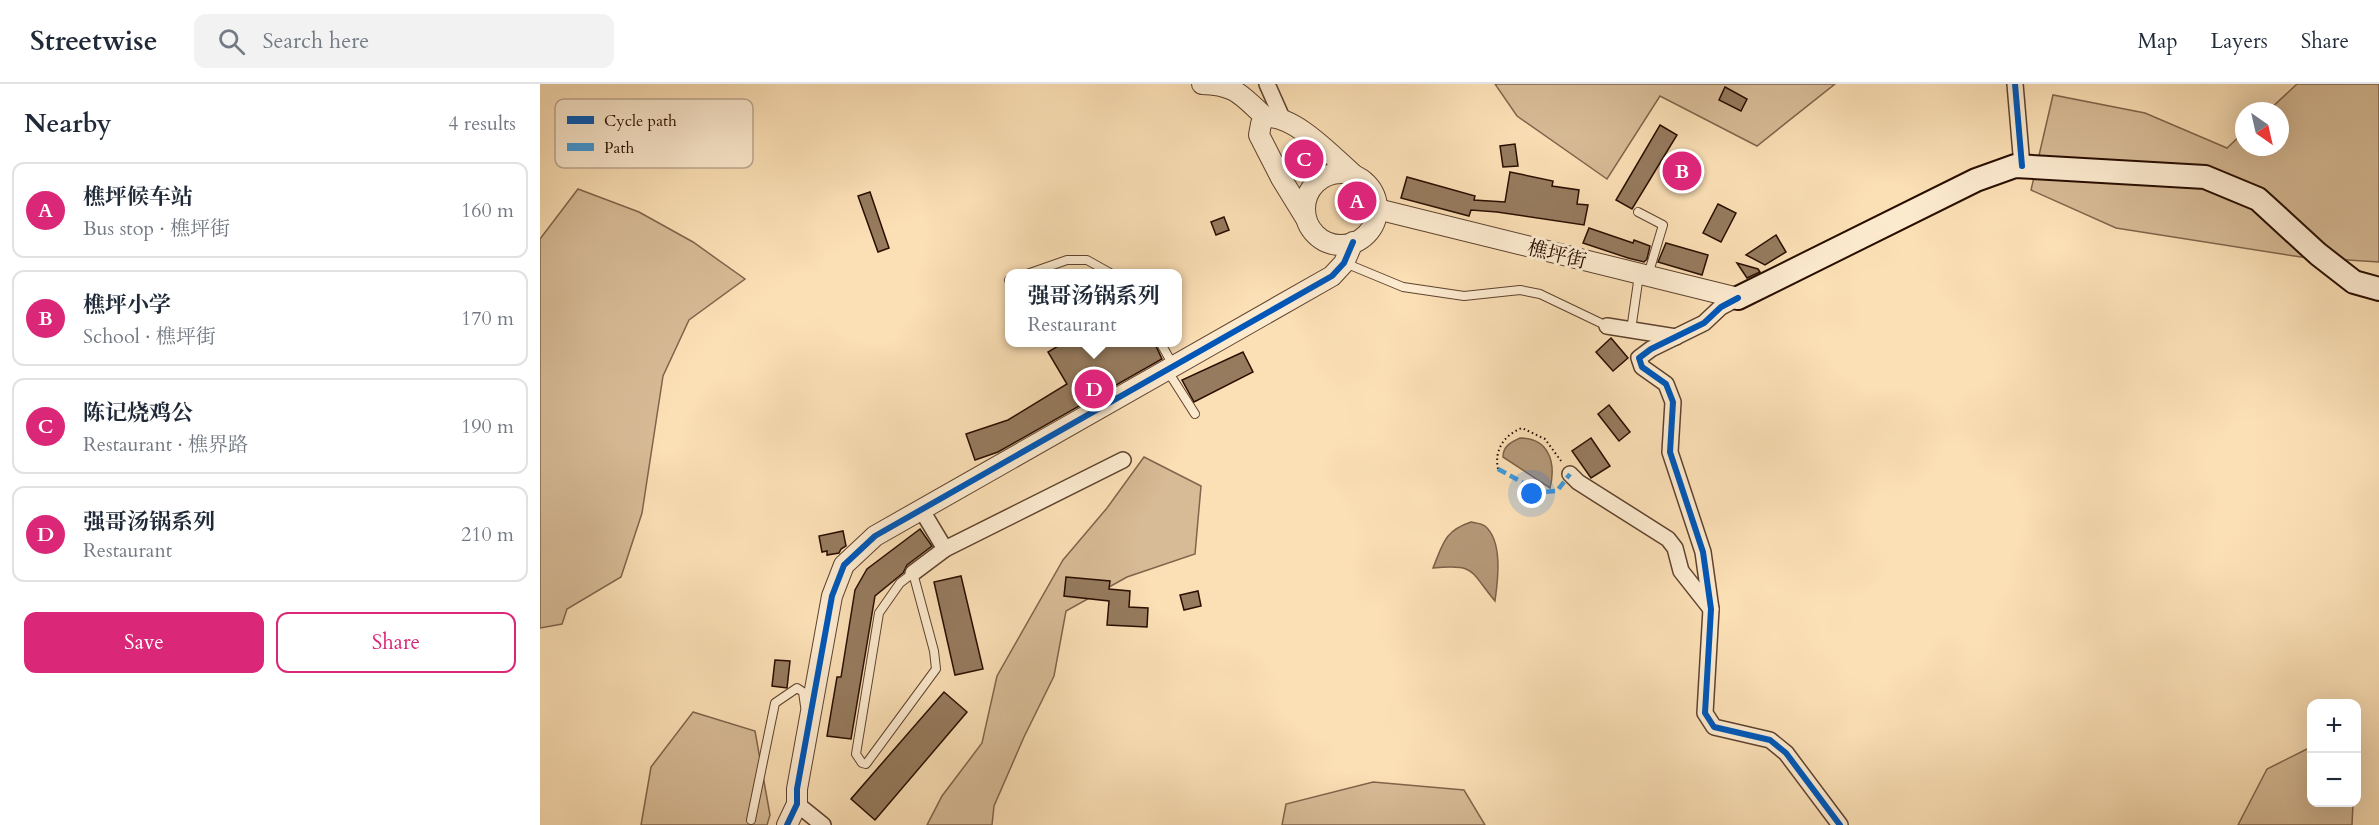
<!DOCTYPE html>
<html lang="en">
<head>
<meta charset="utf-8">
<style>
  :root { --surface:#fff; --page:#f2f2f3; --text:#1f2937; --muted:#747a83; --line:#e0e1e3; --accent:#db2777 }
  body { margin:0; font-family:Cardo,"Noto Serif SC",serif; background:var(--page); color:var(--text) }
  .controls { position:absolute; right:18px; bottom:18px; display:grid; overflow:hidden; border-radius:12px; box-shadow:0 6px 24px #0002 }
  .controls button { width:54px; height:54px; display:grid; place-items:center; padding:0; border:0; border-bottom:2px solid var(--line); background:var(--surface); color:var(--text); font:30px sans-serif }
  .compass { position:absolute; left:1695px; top:18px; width:54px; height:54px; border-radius:50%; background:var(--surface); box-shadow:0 6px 24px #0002; rotate:146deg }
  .you { position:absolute; left:992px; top:410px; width:21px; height:21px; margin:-15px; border:4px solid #fff; border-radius:50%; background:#1a73e8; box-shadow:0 0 0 9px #1a73e833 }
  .badge { display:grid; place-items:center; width:39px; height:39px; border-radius:50%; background:var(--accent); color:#fff; font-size:20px; font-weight:700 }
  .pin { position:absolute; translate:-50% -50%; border:3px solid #fff; box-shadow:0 2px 6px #0006 }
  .popup { position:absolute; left:465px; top:185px; width:177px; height:78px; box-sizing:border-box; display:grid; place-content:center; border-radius:12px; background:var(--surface); filter:drop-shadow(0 2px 4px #0005); font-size:20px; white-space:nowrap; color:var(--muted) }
  .popup b { font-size:22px; color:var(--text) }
  .popup::after { content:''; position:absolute; left:50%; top:100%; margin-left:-12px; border:12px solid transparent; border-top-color:var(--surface) }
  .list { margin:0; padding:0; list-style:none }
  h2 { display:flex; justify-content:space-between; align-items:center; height:78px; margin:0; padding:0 24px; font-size:26px }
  h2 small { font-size:20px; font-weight:400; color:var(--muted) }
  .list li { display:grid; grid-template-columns:39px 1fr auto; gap:18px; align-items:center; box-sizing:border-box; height:96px; margin:0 12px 12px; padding:0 12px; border:2px solid var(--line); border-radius:12px }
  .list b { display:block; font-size:22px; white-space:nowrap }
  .list p { margin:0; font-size:20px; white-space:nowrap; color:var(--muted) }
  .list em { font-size:20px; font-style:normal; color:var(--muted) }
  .actions { display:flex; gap:12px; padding:18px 24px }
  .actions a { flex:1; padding:14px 0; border:2px solid var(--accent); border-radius:12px; text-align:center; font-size:21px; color:var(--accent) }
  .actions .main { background:var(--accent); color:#fff }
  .icon { flex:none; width:33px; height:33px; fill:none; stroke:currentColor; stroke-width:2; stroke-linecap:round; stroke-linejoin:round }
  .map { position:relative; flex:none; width:1839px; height:741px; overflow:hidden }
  header { display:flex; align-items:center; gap:36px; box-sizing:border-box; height:84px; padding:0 30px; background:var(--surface); border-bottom:2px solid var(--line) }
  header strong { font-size:28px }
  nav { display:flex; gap:33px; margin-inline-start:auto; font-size:21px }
  .search { width:420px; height:54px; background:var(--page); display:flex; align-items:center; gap:15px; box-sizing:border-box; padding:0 21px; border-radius:12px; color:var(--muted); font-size:22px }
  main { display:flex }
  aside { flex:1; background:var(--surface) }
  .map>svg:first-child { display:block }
  .green { fill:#d7bb96; stroke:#80644b; stroke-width:1.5 }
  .water { fill:#b49877; stroke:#7c6147; stroke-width:1.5 }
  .building { fill:#967b5e; stroke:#290e00; stroke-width:1.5 }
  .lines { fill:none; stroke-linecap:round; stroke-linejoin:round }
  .service-casing { stroke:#5e422d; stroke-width:10 }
  .minor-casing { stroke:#5e422d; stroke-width:18 }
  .tertiary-casing { stroke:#5e422d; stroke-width:22 }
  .secondary-casing { stroke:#290e00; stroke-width:26 }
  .path { stroke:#290e00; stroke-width:2; stroke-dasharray:1.5 3; stroke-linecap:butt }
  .service { stroke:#fceacf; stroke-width:8 }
  .minor { stroke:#fceacf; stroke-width:15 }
  .tertiary { stroke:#fceacf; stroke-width:20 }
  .secondary { stroke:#fceacf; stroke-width:22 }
  .quiet { stroke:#3d9adc; stroke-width:4.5; stroke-dasharray:9 4.5; stroke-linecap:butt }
  .cycleway-casing { stroke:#fceacf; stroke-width:10 }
  .cycleway { stroke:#0057b8; stroke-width:6 }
  .labels { text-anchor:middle; stroke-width:6; stroke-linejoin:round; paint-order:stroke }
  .street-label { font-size:20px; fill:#290e00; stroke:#fceacf }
  .key { fill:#fceacf; stroke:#bda891; stroke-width:1.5 }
  .key-label { font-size:16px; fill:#290e00 }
</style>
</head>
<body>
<header>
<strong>Streetwise</strong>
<div class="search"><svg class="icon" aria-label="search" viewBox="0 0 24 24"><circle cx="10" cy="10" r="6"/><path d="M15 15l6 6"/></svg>Search here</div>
<nav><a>Map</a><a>Layers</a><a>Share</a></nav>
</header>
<main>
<aside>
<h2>Nearby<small>4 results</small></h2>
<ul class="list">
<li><span class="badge">A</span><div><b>樵坪候车站</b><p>Bus stop · 樵坪街</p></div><em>160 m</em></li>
<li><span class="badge">B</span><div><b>樵坪小学</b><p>School · 樵坪街</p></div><em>170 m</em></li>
<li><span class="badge">C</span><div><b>陈记烧鸡公</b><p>Restaurant · 樵界路</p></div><em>190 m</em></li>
<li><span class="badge">D</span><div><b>强哥汤锅系列</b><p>Restaurant</p></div><em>210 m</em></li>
</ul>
<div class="actions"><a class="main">Save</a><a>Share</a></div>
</aside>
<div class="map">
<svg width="1839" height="741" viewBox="0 0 1839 741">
  <rect width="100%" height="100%" fill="#fbdfb5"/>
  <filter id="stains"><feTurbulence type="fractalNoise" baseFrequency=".00333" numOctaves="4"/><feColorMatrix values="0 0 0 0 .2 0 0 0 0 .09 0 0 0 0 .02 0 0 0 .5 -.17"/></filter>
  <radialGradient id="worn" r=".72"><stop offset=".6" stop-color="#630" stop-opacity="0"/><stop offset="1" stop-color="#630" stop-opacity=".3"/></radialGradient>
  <g class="green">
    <path d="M 955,0 L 1295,0 L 1217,62 L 1120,12 L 1067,95 L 977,32 Z"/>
    <path d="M 1757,0 L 1839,0 L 1839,178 L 1761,173 L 1576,144 L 1491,106 L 1513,11 L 1605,29 L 1687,64 L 1704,48 L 1704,63 L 1740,63 L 1740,27 L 1728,27 Z"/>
    <path d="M 38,105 L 99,128 L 153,158 L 205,195 L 149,236 L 123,292 L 102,429 L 81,493 L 27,525 L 22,540 L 0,544 L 0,155 Z"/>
    <path d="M 604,373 L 661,402 L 655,470 L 587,493 L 526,527 L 514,592 L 484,653 L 454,722 L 452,741 L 387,741 L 402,712 L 442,659 L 457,592 L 523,476 L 567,424 Z"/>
    <path d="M 153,628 L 215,647 L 230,731 L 227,741 L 101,741 L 111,683 Z"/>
    <path d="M 1771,663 L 1772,718 L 1813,719 L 1812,741 L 1698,741 L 1727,685 Z"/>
    <path d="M 833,698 L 924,706 L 945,741 L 742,741 L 746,720 Z"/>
  </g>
  <g class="water">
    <path d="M 980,354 C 1010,354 1016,380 1010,404 L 963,373 C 963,362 971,358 980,354 Z"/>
    <path d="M 931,438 C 935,439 941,439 945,442 C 963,457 958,496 955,517 C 929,486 936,480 893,484 C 903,460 904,447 931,438 Z"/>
  </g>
  <g class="building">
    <path d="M 1185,3 L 1207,15 L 1201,27 L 1179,16 Z"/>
    <path d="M 1120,41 L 1137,51 L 1092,125 L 1076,116 Z"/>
    <path d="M 975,60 L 978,82 L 963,83 L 960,62 Z"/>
    <path d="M 761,61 L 774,71 L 780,81 L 762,92 L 748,70 Z"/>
    <path d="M 970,88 L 1013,97 L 1012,102 L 1039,106 L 1037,120 L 1048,121 L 1044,141 L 957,128 L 931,126 L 929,132 L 861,114 L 867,93 L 935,112 L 934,116 L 965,118 Z"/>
    <path d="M 330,108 L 349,164 L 338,168 L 318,112 Z"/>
    <path d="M 1178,120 L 1196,129 L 1181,158 L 1163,149 Z"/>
    <path d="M 684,133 L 689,146 L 676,151 L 671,138 Z"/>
    <path d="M 1049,144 L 1093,159 L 1094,156 L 1110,162 L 1107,175 L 1104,178 L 1088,174 L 1043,159 Z"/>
    <path d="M 1236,151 L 1246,168 L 1225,181 L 1206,171 Z"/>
    <path d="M 1126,159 L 1168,171 L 1162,191 L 1118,178 Z"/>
    <path d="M 1197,179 L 1218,185 L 1220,188 L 1207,194 Z"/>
    <path d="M 1071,254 L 1088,274 L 1073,287 L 1056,268 Z"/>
    <path d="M 525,258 L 614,258 L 622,275 L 458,368 L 435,376 L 426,350 L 468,336 L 527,300 L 508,268 Z"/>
    <path d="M 703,268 L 713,288 L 654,318 L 642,296 Z"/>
    <path d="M 1069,321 L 1090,348 L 1079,357 L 1058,330 Z"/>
    <path d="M 1051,354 L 1070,382 L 1051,394 L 1032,367 Z"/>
    <path d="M 380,445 L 392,462 L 367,481 L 363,489 L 335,512 L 311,655 L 287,652 L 297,593 L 301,593 L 315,506 L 327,485 Z"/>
    <path d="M 303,447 L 306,462 L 301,465 L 299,469 L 287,471 L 287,467 L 282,468 L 279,452 Z"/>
    <path d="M 421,492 L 443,585 L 415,591 L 394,498 Z"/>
    <path d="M 526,493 L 570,497 L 569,505 L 590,507 L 589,523 L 608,524 L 607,543 L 567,541 L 569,517 L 524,512 Z"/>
    <path d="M 658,507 L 661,522 L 644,526 L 640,511 Z"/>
    <path d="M 235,576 L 250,577 L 247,604 L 232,602 Z"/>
    <path d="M 404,608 L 427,628 L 335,736 L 311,715 Z"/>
  </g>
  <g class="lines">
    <defs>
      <g id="service">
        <path d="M 1098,128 L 1123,141 L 1108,191"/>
        <path d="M 805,179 L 863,203 L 924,212 L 980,206 L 1000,210 L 1067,242"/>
        <path d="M 487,190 L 527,176 L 547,176 L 572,190"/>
        <path d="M 469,196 L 470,195"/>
        <path d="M 1091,246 L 1099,191"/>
        <path d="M 620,258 L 633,281"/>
        <path d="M 627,286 L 655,330"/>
        <path d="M 373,489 L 394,567 L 396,585 L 326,680 L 322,679 L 316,670 L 339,529 L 360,499 Z"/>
        <path d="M 211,736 L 235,619 L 257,604 L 263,608 L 265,622"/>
      </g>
      <g id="minor">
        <path d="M 727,0 L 743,36"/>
        <path d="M 1475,0 L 1482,82"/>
        <path d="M 1198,214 L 1181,223 L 1164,239 L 1111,265 L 1099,274 L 1102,283 L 1126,300 L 1133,318 L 1130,368 L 1163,468 L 1171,525 L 1165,629 L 1174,643 L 1230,656 L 1246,669 L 1300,741"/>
        <path d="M 1067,242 L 1136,253"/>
        <path d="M 1030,390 L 1038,398 L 1128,455 L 1135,464 L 1141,487 L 1171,525"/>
        <path d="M 381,425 L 405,465"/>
        <path d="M 373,489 L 405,465 L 583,376"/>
        <path d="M 257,720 L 283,741"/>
      </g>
      <g id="tertiary">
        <path d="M 662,0 C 696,1 701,11 725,33"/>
        <path d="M 725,33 L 721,40 L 719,51 L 741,94 L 765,133"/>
        <path d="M 725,33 C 755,31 792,72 814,91"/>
        <circle cx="801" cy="125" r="36"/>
        <path d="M 837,125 L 1198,214"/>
        <path d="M 247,741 L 257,720 L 257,705 L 292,512 L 304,481 L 335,452 L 792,192 L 804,179 L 813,158"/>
      </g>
      <path id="secondary" d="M 1198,214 L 1436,96 L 1475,82 L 1665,93 L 1718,115 L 1778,170 L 1814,198 L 1839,205"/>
    </defs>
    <use href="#service" class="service-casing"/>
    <use href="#minor" class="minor-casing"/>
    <use href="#tertiary" class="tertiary-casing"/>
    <use href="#secondary" class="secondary-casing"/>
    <path class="path" d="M 958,385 C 954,366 964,351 982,344 L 1005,355 L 1021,377"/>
    <use href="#service" class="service"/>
    <use href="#minor" class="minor"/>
    <use href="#tertiary" class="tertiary"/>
    <use href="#secondary" class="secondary"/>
    <path class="quiet" d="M 958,385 L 1000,408 L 1017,407 L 1030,390"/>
    <defs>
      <g id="cycleway">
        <path d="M 1475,0 L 1482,82"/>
        <path d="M 1198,214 L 1181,223 L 1164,239 L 1111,265 L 1099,274 L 1102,283 L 1126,300 L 1133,318 L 1130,368 L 1163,468 L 1171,525 L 1165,629 L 1174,643 L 1230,656 L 1246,669 L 1300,741"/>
        <path d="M 247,741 L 257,720 L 257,705 L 292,512 L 304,481 L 335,452 L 792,192 L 804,179 L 813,158"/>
      </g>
    </defs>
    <use href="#cycleway" class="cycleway-casing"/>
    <use href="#cycleway" class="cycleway"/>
  </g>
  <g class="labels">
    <g class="street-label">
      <text transform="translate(1017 170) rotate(14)" y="7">樵坪街</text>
    </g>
  </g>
  <rect x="15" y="15" width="198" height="69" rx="9" class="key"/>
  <rect x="27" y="32" width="27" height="8" fill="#0057b8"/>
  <rect x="27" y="59" width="27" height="8" fill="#3d9adc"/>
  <g class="key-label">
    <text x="64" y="42">Cycle path</text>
    <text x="64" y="69">Path</text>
  </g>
  <rect width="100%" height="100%" filter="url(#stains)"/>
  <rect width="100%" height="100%" fill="url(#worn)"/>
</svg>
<div class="controls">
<button>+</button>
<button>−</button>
</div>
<svg class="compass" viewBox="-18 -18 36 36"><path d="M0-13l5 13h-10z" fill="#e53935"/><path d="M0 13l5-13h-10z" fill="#747a83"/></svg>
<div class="you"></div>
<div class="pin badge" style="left:817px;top:117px">A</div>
<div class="pin badge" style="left:1142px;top:87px">B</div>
<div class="pin badge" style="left:764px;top:75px">C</div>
<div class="pin badge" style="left:554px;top:305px">D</div>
<div class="popup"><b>强哥汤锅系列</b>Restaurant</div>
</div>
</main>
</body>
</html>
